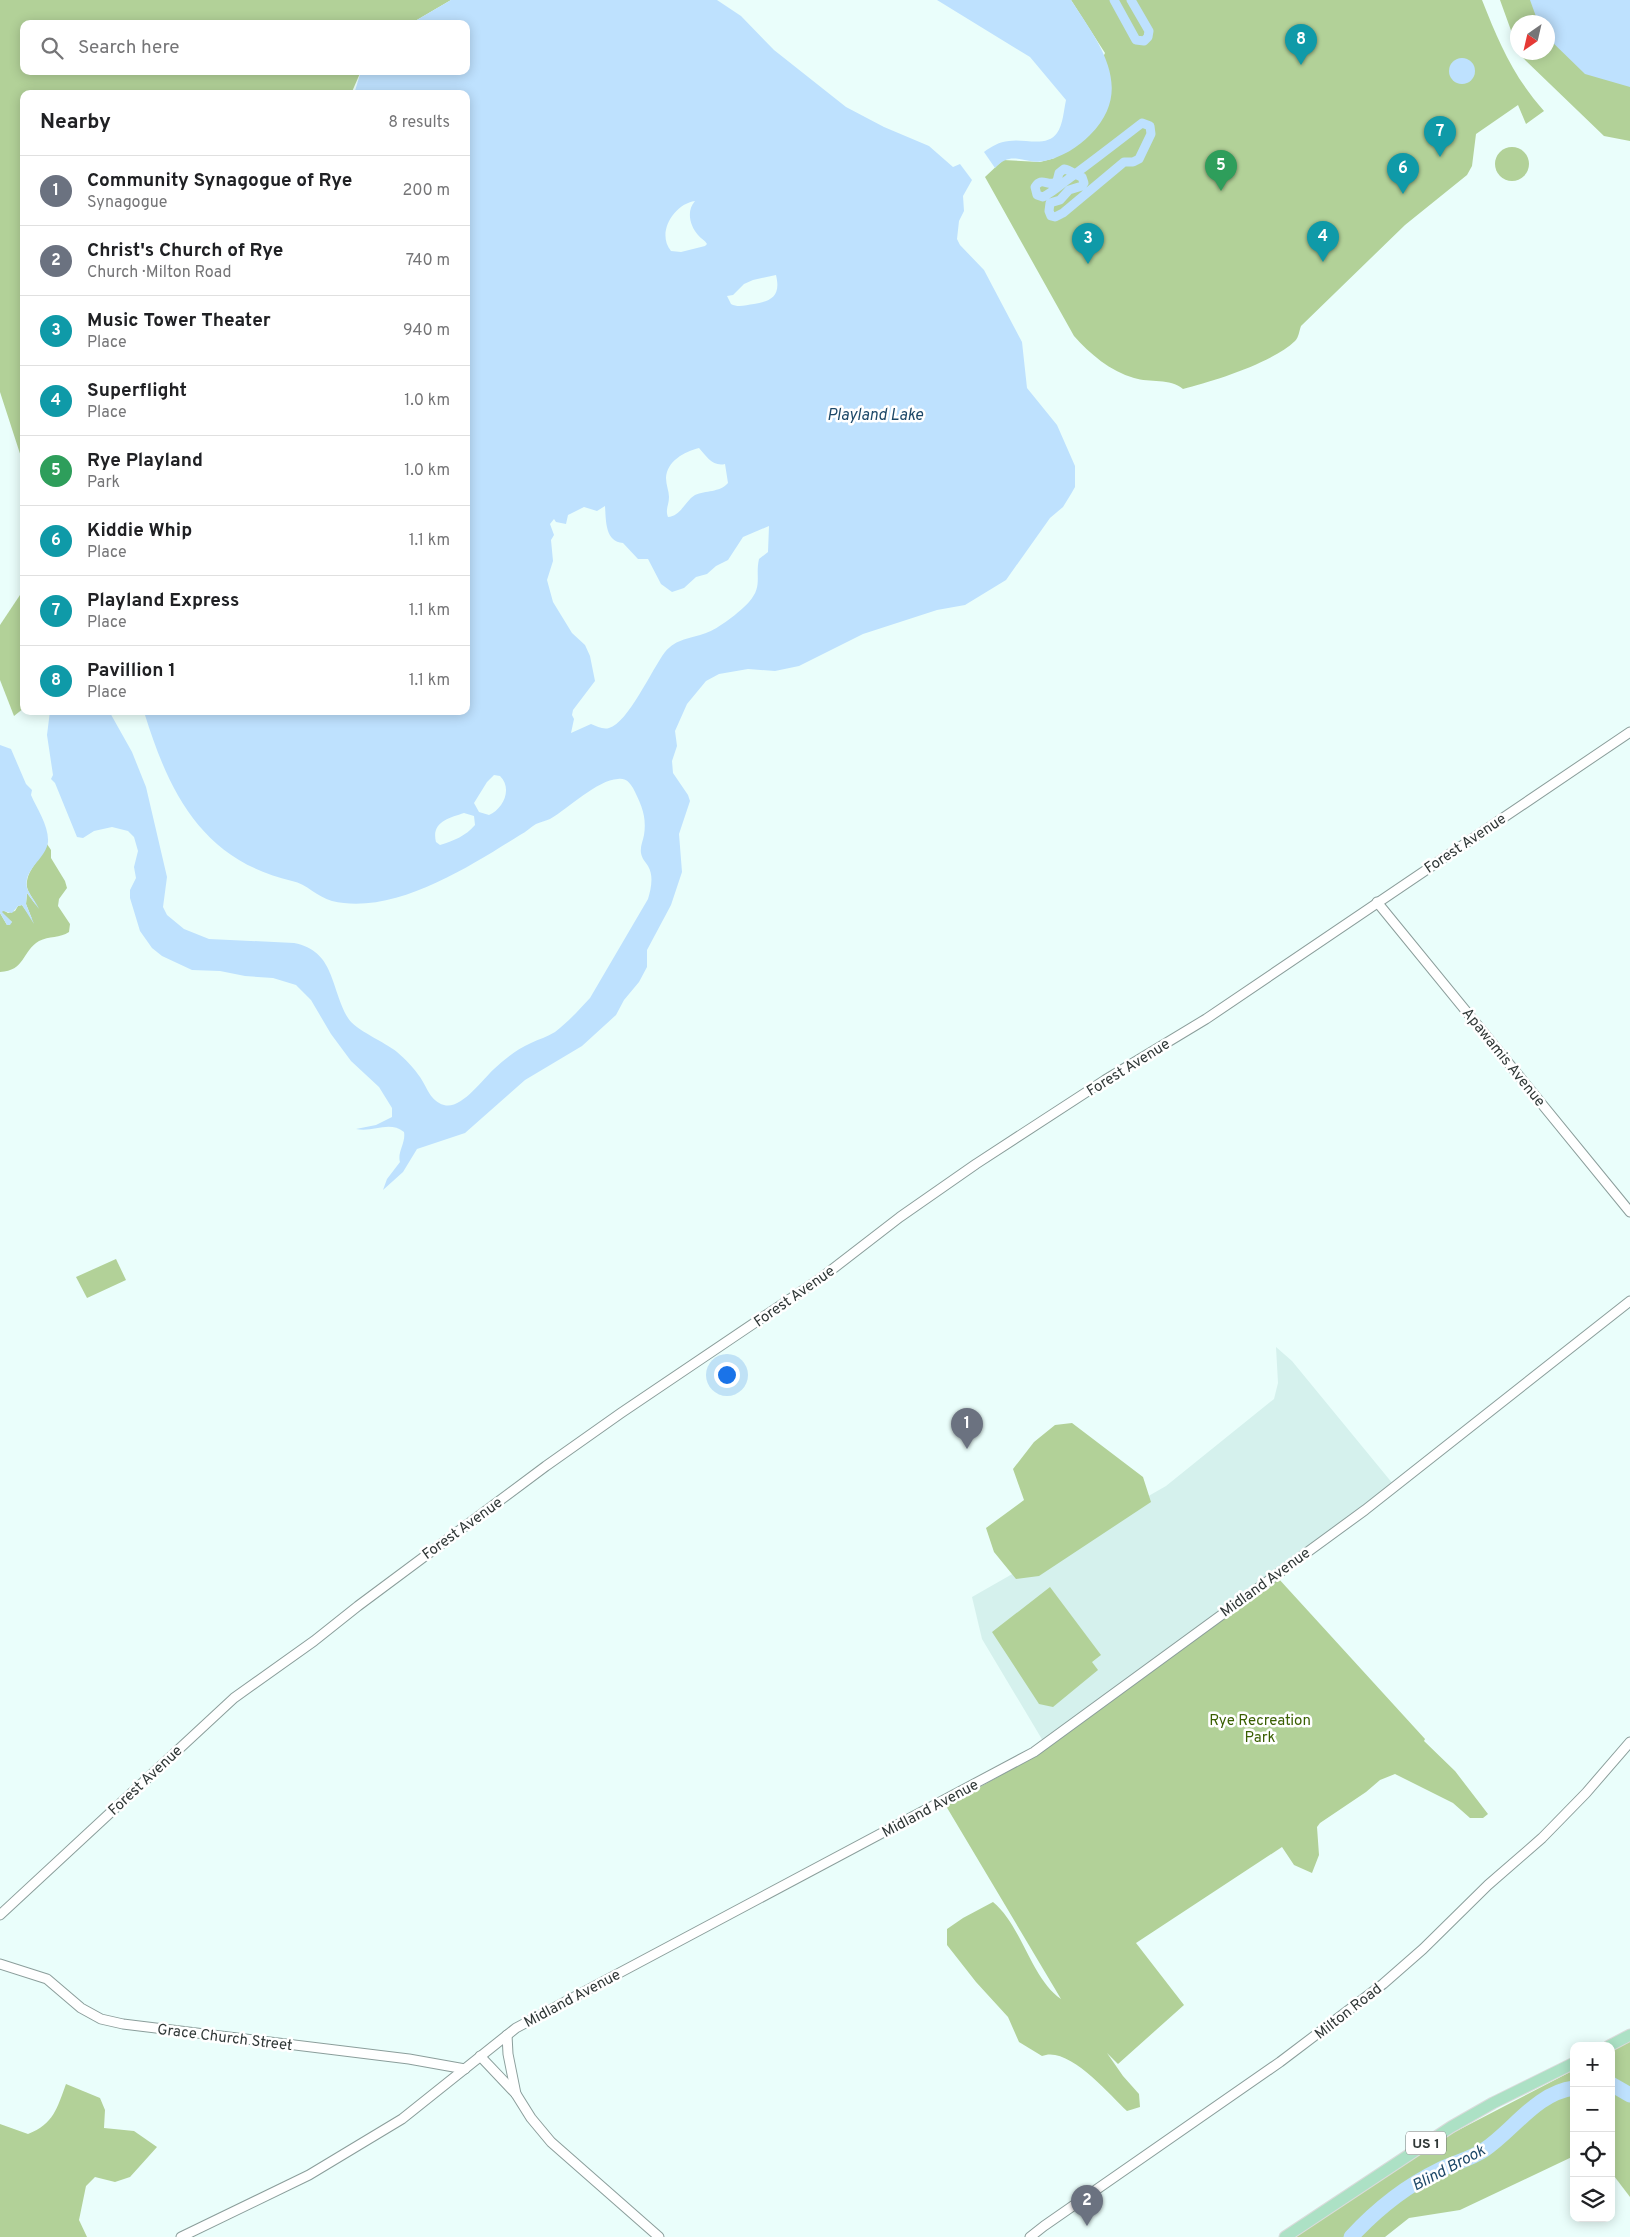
<!DOCTYPE html>
<html lang="en">
<head>
<meta charset="utf-8">
<style>
  :root { --surface:#fff; --page:#f2f2f2; --text:#202124; --muted:#757577; --line:#e0e0e0; --accent:#a642a8 }
  body { margin:0; font-family:Overpass,sans-serif; background:var(--page); color:var(--text) }
  .controls { position:absolute; right:15px; bottom:15px; display:grid; overflow:hidden; border-radius:10px; box-shadow:0 2px 12px #0003 }
  .controls button { width:45px; height:45px; display:grid; place-items:center; padding:0; border:0; border-bottom:1px solid var(--line); background:var(--surface); color:var(--text); font:25px sans-serif }
  .compass { position:absolute; left:1510px; top:15px; width:45px; height:45px; border-radius:50%; background:var(--surface); box-shadow:0 2px 12px #0003; rotate:214deg }
  .you { position:absolute; left:726px; top:1374px; width:18px; height:18px; margin:-12px; border:4px solid #fff; border-radius:50%; background:#1a73e8; box-shadow:0 0 0 8px #1a73e833 }
  .badge { display:grid; place-items:center; width:32px; height:32px; border-radius:50%; background:var(--accent); color:#fff; font-size:16px; font-weight:700 }
  .pin { position:absolute; translate:-50% -41px; filter:drop-shadow(0 1px 2px #0008) }
  .pin::after { content:''; position:absolute; top:26px; width:18px; height:15px; background:inherit; clip-path:polygon(0 0,100% 0,50% 100%) }
  .list { margin:0; padding:0; list-style:none }
  h2 { display:flex; justify-content:space-between; align-items:center; height:65px; margin:0; padding:0 20px; font-size:21px }
  h2 small { font-size:16px; font-weight:400; color:var(--muted) }
  .list li { display:grid; grid-template-columns:32px 1fr auto; gap:15px; align-items:center; box-sizing:border-box; height:70px; padding:0 20px; border-top:1px solid var(--line) }
  .list b { display:block; font-size:19px; white-space:nowrap }
  .list p { margin:0; font-size:16px; white-space:nowrap; color:var(--muted) }
  .list em { font-size:16px; font-style:normal; color:var(--muted) }
  .icon { flex:none; width:28px; height:28px; fill:none; stroke:currentColor; stroke-width:2; stroke-linecap:round; stroke-linejoin:round }
  .map { position:relative; flex:none; width:1630px; height:2237px; overflow:hidden }
  .search { position:absolute; background:var(--surface); box-shadow:0 2px 12px #0003; left:20px; top:20px; width:450px; height:55px; display:flex; align-items:center; gap:12px; box-sizing:border-box; padding:0 18px; border-radius:10px; color:var(--muted); font-size:19px }
  .panel { position:absolute; background:var(--surface); box-shadow:0 2px 12px #0003; left:20px; top:90px; width:450px; height:625px; border-radius:10px }
  .map>svg:first-child { display:block }
  .built { fill:#d5f1ed }
  .green { fill:#b2d198 }
  .water { fill:#bee1fe; fill-rule:evenodd }
  .lines { fill:none; stroke-linecap:round; stroke-linejoin:round }
  .canal { stroke:#bee1fe; stroke-width:9 }
  .river { stroke:#bee1fe; stroke-width:15 }
  .minor-casing { stroke:#8b9e9b; stroke-width:11 }
  .major-casing { stroke:#dadbdb; stroke-width:13 }
  .minor { stroke:#fff; stroke-width:9 }
  .major { stroke:#ace1c5; stroke-width:11 }
  .labels { text-anchor:middle; stroke-width:5; stroke-linejoin:round; paint-order:stroke }
  .shield { fill:#fff; stroke:#6e7473; stroke-width:1 }
  .shield-label { font-size:14px; font-weight:bold; fill:#303837 }
  .street-label { font-size:15px; fill:#303837; stroke:#fff }
  .park-label { font-size:15px; fill:#3a5f02; stroke:#fff }
  .water-label { font-size:16px; font-style:italic; fill:#1d4868; stroke:#fff }
</style>
</head>
<body>
<div class="map">
<svg width="1630" height="2237" viewBox="0 0 1630 2237">
  <rect width="100%" height="100%" fill="#eafefb"/>
  <path class="built" d="M 1276,1347 L 1292,1361 L 1393,1484 L 1043,1741 L 982,1639 L 972,1597 L 1166,1486 L 1274,1399 L 1278,1383 Z"/>
  <g class="green">
    <path d="M 0,0 L 451,0 L 410,24 L 24,24 L 24,71 L 361,71 L 351,94 L 24,94 L 24,466 L 0,392 Z"/>
    <path d="M 1071,0 L 1482,0 C 1499,43 1513,76 1544,111 L 1526,124 L 1518,105 L 1476,134 L 1472,166 L 1467,175 L 1405,225 L 1301,326 C 1299,331 1299,337 1295,341 C 1272,363 1214,381 1183,389 C 1170,378 1150,383 1134,378 C 1110,371 1090,354 1074,336 L 985,177 L 1003,160 L 1040,162 L 1055,158 L 1105,53 Z"/>
    <path d="M 1500,0 L 1630,0 L 1630,141 L 1604,136 L 1521,56 L 1519,53 L 1548,52 L 1548,22 L 1518,22 L 1517,47 Z"/>
    <circle cx="1512" cy="164" r="17"/>
    <path d="M 24,589 L 24,708 L 14,716 L 0,680 L 0,625 Z"/>
    <path d="M 47,844 L 51,850 L 51,858 L 65,881 L 67,888 L 59,899 L 58,906 L 70,924 L 69,932 C 60,938 49,936 39,941 C 22,951 25,971 0,972 L 0,913 L 7,925 L 12,922 L 1,912 L 3,910 L 8,913 L 15,911 L 18,906 L 22,905 L 32,919 L 26,904 L 27,893 L 36,905 C 34,899 28,893 27,887 C 25,870 42,859 47,844 Z"/>
    <path d="M 116,1259 L 126,1280 L 87,1298 L 76,1277 Z"/>
    <path d="M 1072,1423 L 1143,1477 L 1151,1502 L 1039,1576 L 1016,1579 L 994,1552 L 986,1528 L 1024,1500 L 1013,1469 L 1034,1442 L 1055,1425 Z"/>
    <path d="M 1278,1578 L 1425,1739 L 1424,1741 L 1455,1771 L 1488,1814 L 1483,1818 L 1470,1818 L 1453,1803 L 1395,1774 L 1380,1780 L 1366,1792 L 1320,1823 L 1317,1827 L 1319,1855 L 1312,1873 L 1294,1865 L 1282,1847 L 1136,1943 L 1184,2005 L 1118,2064 L 1107,2053 L 1123,2076 L 1139,2094 L 1140,2107 L 1127,2111 C 1109,2094 1068,2045 1042,2056 L 1019,2042 L 1008,2017 L 976,1982 L 947,1945 L 947,1929 L 963,1918 L 993,1902 C 1022,1926 1031,1978 1061,1999 L 946,1806 L 1037,1755 Z"/>
    <path d="M 1050,1587 L 1101,1655 L 1092,1662 L 1098,1670 L 1053,1707 L 1039,1704 L 992,1632 Z"/>
    <path d="M 1630,2041 L 1630,2197 L 1611,2172 L 1611,2051 Z"/>
    <path d="M 1574,2070 L 1574,2156 L 1460,2210 L 1409,2218 L 1385,2237 L 1295,2237 L 1447,2136 Z"/>
    <path d="M 66,2084 L 100,2098 L 105,2110 L 104,2128 L 134,2131 L 157,2147 L 130,2177 L 115,2182 L 95,2177 L 86,2186 L 79,2220 L 87,2237 L 0,2237 L 0,2124 L 28,2134 C 54,2124 57,2108 66,2084 Z"/>
  </g>
  <g class="water">
    <path d="M 451,0 L 717,0 L 741,16 L 774,50 L 846,107 L 884,127 L 929,146 L 953,167 L 960,164 L 972,180 L 963,196 L 964,211 L 959,221 L 957,239 L 960,245 L 984,270 L 1022,342 L 1027,388 L 1057,425 L 1075,466 L 1075,487 L 1071,494 L 1063,507 L 1050,518 L 1006,580 L 965,605 L 937,610 L 863,634 L 799,666 L 775,671 L 748,669 L 719,674 L 706,681 L 687,704 L 675,731 L 677,746 L 672,761 L 673,773 L 688,795 L 690,801 L 679,834 L 682,872 L 671,905 L 647,950 L 647,967 L 639,982 L 624,1000 L 616,1015 L 582,1046 L 525,1080 L 465,1133 L 417,1149 L 403,1172 L 383,1190 L 387,1179 L 400,1162 C 397,1152 406,1143 404,1132 C 389,1120 373,1133 356,1129 L 376,1125 L 392,1117 L 392,1108 L 379,1087 L 351,1061 L 331,1034 L 311,1000 L 296,985 L 273,978 L 245,976 L 220,971 L 192,970 L 162,956 L 152,948 L 140,931 L 130,898 L 130,890 L 136,878 L 134,867 L 138,851 L 134,837 L 128,831 L 112,827 L 94,831 L 83,838 L 77,837 L 55,783 L 51,779 L 53,775 L 47,735 L 50,711 L 109,711 L 132,752 L 146,787 L 167,877 L 163,907 L 167,915 L 184,929 L 209,939 L 294,943 C 335,951 330,987 348,1018 C 355,1030 385,1042 397,1052 C 405,1059 414,1068 420,1077 C 427,1087 430,1101 444,1105 C 461,1110 482,1080 494,1069 C 505,1059 517,1049 531,1043 C 539,1039 547,1037 555,1032 C 568,1022 580,1009 590,998 L 648,899 C 651,889 654,876 648,866 C 645,861 642,859 641,853 C 640,846 643,841 644,835 C 647,816 641,804 633,788 C 629,782 626,778 618,779 C 597,780 569,808 550,819 C 546,821 540,822 536,824 C 531,827 526,832 520,835 C 470,866 394,916 332,901 C 317,897 307,884 292,881 C 203,860 170,795 145,715 L 145,711 L 466,711 L 466,94 L 354,94 L 361,71 L 466,71 L 466,24 L 410,24 ZM 695,201 C 686,211 690,226 698,235 C 701,239 705,240 707,244 L 705,246 L 681,252 L 671,251 C 656,233 674,204 695,201 ZM 776,275 C 781,296 772,301 754,304 C 746,305 738,308 731,304 L 727,296 L 733,295 L 744,284 L 753,280 ZM 699,448 C 706,456 713,467 725,464 L 728,483 C 719,493 706,490 695,495 C 685,501 681,516 668,517 C 665,509 669,505 669,497 C 669,491 666,485 666,478 C 667,461 684,452 699,448 ZM 605,506 C 606,520 605,542 623,543 L 638,559 L 648,559 L 661,584 L 672,592 L 684,588 L 696,577 L 707,574 L 716,566 L 728,560 L 743,537 L 769,526 L 768,552 L 759,559 C 755,577 763,586 749,602 C 740,612 718,629 706,633 C 690,639 677,638 665,652 C 652,669 628,723 609,728 C 603,730 597,726 591,724 L 571,733 L 574,719 L 572,715 L 573,710 L 595,681 L 590,656 L 585,645 L 572,633 L 553,602 L 547,580 L 553,561 L 551,540 L 554,535 L 550,524 L 554,519 L 556,522 L 566,524 L 568,515 L 584,507 L 597,511 ZM 494,775 L 500,776 C 513,789 503,809 489,815 L 479,812 L 474,803 L 487,782 ZM 464,813 L 474,816 L 475,825 C 466,836 453,841 440,845 L 436,842 C 431,822 449,818 464,813 Z"/>
    <path d="M 937,0 L 1071,0 C 1099,43 1136,89 1090,135 C 1078,147 1061,158 1044,161 C 1024,165 1012,149 995,168 L 984,152 C 992,146 999,142 1009,141 C 1023,138 1047,148 1057,133 C 1063,125 1064,109 1066,100 L 1030,57 Z"/>
    <path d="M 1530,0 L 1630,0 L 1630,87 L 1585,74 L 1548,38 L 1548,22 L 1538,22 Z"/>
    <circle cx="1462" cy="71" r="13"/>
    <path d="M 0,745 L 11,749 L 26,784 L 32,790 L 31,795 C 37,809 49,826 48,842 C 46,859 23,869 27,888 C 29,894 36,902 39,909 L 27,893 L 26,904 L 34,924 L 22,905 L 18,906 L 12,913 L 3,911 L 2,912 L 12,922 L 10,925 L 7,925 L 0,913 Z"/>
  </g>
  <g class="lines">
    <g class="canal">
      <path d="M 1114,0 L 1136,40 L 1144,41 L 1148,37 L 1149,31 L 1131,0"/>
      <path d="M 1063,213 L 1055,217 L 1051,216 L 1049,211 L 1050,203 L 1060,200 L 1069,190 L 1082,186 L 1084,183 L 1082,177 C 1075,175 1071,170 1064,169 L 1059,173 L 1057,181 L 1054,183 C 1046,185 1041,177 1035,187 L 1037,195 L 1043,197 C 1055,191 1065,181 1075,174 C 1098,157 1120,140 1142,123 L 1150,126 L 1151,134 L 1139,159 L 1133,162 L 1124,162 L 1063,213"/>
    </g>
    <g class="river">
      <path d="M 1611,2084 L 1630,2095"/>
      <path d="M 1351,2237 C 1376,2210 1406,2186 1439,2170 C 1453,2163 1471,2159 1484,2150 C 1514,2130 1536,2093 1574,2088"/>
    </g>
    <defs>
      <g id="minor">
        <path d="M 1377,902 L 1630,1212"/>
        <path d="M 0,1915 L 234,1698 L 314,1641 L 358,1606 L 546,1466 L 621,1413 L 821,1278 L 900,1217 L 976,1164 L 1105,1080 L 1206,1019 L 1630,732"/>
        <path d="M 0,1964 L 47,1979 L 81,2008 L 101,2019 L 123,2024 L 409,2059 L 465,2069"/>
        <path d="M 507,2035 L 508,2054 L 516,2094"/>
        <path d="M 480,2056 L 516,2094 L 531,2118 L 551,2142 L 659,2237"/>
        <path d="M 181,2237 L 309,2175 L 402,2119 L 516,2028 L 1034,1752 L 1365,1510 L 1630,1301"/>
        <path d="M 1030,2237 L 1044,2226 L 1280,2062 L 1383,1984 L 1423,1949 L 1488,1885 L 1542,1838 L 1586,1793 L 1630,1742"/>
      </g>
      <g id="major">
        <path d="M 1609,2046 L 1630,2035"/>
        <path d="M 1285,2237 L 1451,2127 L 1493,2103 L 1574,2063"/>
      </g>
    </defs>
    <use href="#minor" class="minor-casing"/>
    <use href="#major" class="major-casing"/>
    <use href="#minor" class="minor"/>
    <use href="#major" class="major"/>
  </g>
  <g class="labels">
    <rect class="shield" x="1406" y="2131.5" width="40" height="23" rx="4"/>
    <g class="shield-label">
      <text x="1426" y="2148">US 1</text>
    </g>
    <g class="street-label">
      <text transform="translate(1465 843) rotate(-34)" y="5">Forest Avenue</text>
      <text transform="translate(1504 1057) rotate(51)" y="5">Apawamis Avenue</text>
      <text transform="translate(1128 1067) rotate(-32)" y="5">Forest Avenue</text>
      <text transform="translate(794 1296) rotate(-35)" y="5">Forest Avenue</text>
      <text transform="translate(462 1528) rotate(-36)" y="5">Forest Avenue</text>
      <text transform="translate(1265 1582) rotate(-36)" y="5">Midland Avenue</text>
      <text transform="translate(145 1780) rotate(-43)" y="5">Forest Avenue</text>
      <text transform="translate(930 1808) rotate(-28)" y="5">Midland Avenue</text>
      <text transform="translate(572 1998) rotate(-28)" y="5">Midland Avenue</text>
      <text transform="translate(1348 2011) rotate(-38)" y="5">Milton Road</text>
      <text transform="translate(225 2037) rotate(7)" y="5">Grace Church Street</text>
    </g>
    <g class="park-label">
      <text x="1260" y="1725">Rye Recreation<tspan x="1260" dy="17">Park</tspan></text>
    </g>
    <g class="water-label">
      <text x="875" y="420">Playland Lake</text>
      <text transform="translate(1448 2167) rotate(-28)" y="6">Blind Brook</text>
    </g>
  </g>
</svg>
<div class="controls">
<button>+</button>
<button>−</button>
<button><svg class="icon" aria-label="locate" viewBox="0 0 24 24"><circle cx="12" cy="12" r="6"/><path d="M12 2v4M12 18v4M2 12h4M18 12h4"/></svg></button>
<button><svg class="icon" aria-label="layers" viewBox="0 0 24 24"><path d="M12 4l9 5-9 5-9-5zM3 14l9 5 9-5"/></svg></button>
</div>
<svg class="compass" viewBox="-18 -18 36 36"><path d="M0-13l5 13h-10z" fill="#e53935"/><path d="M0 13l5-13h-10z" fill="#757577"/></svg>
<div class="you"></div>
<div class="pin badge" style="left:967px;top:1449px;background:#6b7280">1</div>
<div class="pin badge" style="left:1087px;top:2226px;background:#6b7280">2</div>
<div class="pin badge" style="left:1088px;top:264px;background:#0f9aa8">3</div>
<div class="pin badge" style="left:1323px;top:262px;background:#0f9aa8">4</div>
<div class="pin badge" style="left:1221px;top:191px;background:#2e9e5b">5</div>
<div class="pin badge" style="left:1403px;top:194px;background:#0f9aa8">6</div>
<div class="pin badge" style="left:1440px;top:157px;background:#0f9aa8">7</div>
<div class="pin badge" style="left:1301px;top:65px;background:#0f9aa8">8</div>
<div class="search"><svg class="icon" aria-label="search" viewBox="0 0 24 24"><circle cx="10" cy="10" r="6"/><path d="M15 15l6 6"/></svg>Search here</div>
<section class="panel">
<h2>Nearby<small>8 results</small></h2>
<ul class="list">
<li><span class="badge" style="background:#6b7280">1</span><div><b>Community Synagogue of Rye</b><p>Synagogue</p></div><em>200 m</em></li>
<li><span class="badge" style="background:#6b7280">2</span><div><b>Christ's Church of Rye</b><p>Church · Milton Road</p></div><em>740 m</em></li>
<li><span class="badge" style="background:#0f9aa8">3</span><div><b>Music Tower Theater</b><p>Place</p></div><em>940 m</em></li>
<li><span class="badge" style="background:#0f9aa8">4</span><div><b>Superflight</b><p>Place</p></div><em>1.0 km</em></li>
<li><span class="badge" style="background:#2e9e5b">5</span><div><b>Rye Playland</b><p>Park</p></div><em>1.0 km</em></li>
<li><span class="badge" style="background:#0f9aa8">6</span><div><b>Kiddie Whip</b><p>Place</p></div><em>1.1 km</em></li>
<li><span class="badge" style="background:#0f9aa8">7</span><div><b>Playland Express</b><p>Place</p></div><em>1.1 km</em></li>
<li><span class="badge" style="background:#0f9aa8">8</span><div><b>Pavillion 1</b><p>Place</p></div><em>1.1 km</em></li>
</ul>
</section>
</div>
</body>
</html>
